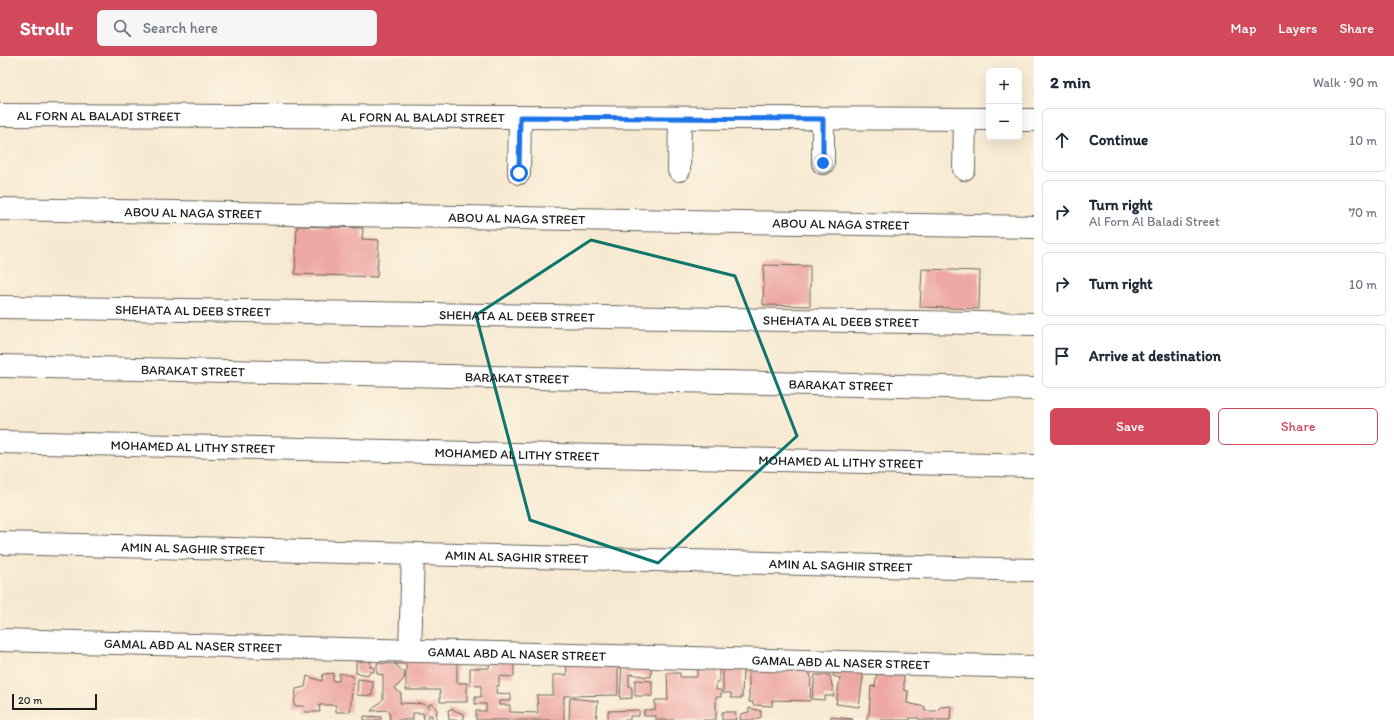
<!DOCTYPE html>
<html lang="en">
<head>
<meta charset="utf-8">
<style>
  :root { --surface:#fff; --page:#f6f6f7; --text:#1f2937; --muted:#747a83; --line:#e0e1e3; --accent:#d1495b }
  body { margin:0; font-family:Itim,sans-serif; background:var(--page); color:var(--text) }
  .controls { position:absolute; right:12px; top:12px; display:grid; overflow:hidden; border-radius:6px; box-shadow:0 4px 16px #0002 }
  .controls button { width:36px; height:36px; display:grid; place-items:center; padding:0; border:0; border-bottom:1px solid var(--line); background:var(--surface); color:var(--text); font:20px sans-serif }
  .scale { position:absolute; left:12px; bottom:10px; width:85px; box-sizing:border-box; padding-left:4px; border:2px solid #1c1c1c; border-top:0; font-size:11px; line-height:14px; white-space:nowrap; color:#1c1c1c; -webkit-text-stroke:3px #fcf5e5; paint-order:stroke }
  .stop { position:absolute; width:12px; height:12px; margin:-9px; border:3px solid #1a73e8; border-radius:50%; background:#fff }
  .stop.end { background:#1a73e8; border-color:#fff; box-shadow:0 1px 4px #0008 }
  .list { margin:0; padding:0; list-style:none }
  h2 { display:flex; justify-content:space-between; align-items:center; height:52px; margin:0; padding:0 16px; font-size:17px }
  h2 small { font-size:13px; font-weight:400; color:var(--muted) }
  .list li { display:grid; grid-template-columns:26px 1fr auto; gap:12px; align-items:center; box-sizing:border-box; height:64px; margin:0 8px 8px; padding:0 8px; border:1px solid var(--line); border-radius:6px }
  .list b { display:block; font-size:15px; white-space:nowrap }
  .list p { margin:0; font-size:13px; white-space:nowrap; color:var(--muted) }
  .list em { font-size:13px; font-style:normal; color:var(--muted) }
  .actions { display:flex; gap:8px; padding:12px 16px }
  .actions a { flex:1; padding:9px 0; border:1px solid var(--accent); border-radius:6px; text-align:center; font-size:14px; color:var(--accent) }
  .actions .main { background:var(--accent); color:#fff }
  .icon { flex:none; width:22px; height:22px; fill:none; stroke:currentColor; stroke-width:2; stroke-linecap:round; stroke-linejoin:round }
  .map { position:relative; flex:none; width:1034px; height:664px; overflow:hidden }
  header { display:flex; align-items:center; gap:24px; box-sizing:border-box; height:56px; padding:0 20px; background:var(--accent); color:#fff }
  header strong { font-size:19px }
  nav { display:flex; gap:22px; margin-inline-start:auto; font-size:14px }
  .search { width:280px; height:36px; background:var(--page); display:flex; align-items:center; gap:10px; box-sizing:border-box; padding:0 14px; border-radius:6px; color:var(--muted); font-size:15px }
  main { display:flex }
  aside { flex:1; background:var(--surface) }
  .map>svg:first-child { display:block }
  .building { fill:#eda8a4 }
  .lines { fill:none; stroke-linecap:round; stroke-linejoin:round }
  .minor-casing { stroke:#69645b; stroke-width:24 }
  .minor { stroke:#fff; stroke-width:22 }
  .route { stroke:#1a73e8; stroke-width:5 }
  .marked { fill:none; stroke:#0f766e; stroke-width:3; stroke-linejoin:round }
  .labels { text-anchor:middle; stroke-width:3; stroke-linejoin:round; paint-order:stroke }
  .street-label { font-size:13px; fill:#1c1c1c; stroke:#fcf5e5 }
</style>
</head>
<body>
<header>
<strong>Strollr</strong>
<div class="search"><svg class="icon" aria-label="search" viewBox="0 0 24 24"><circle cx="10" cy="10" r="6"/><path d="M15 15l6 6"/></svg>Search here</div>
<nav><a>Map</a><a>Layers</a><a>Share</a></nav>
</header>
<main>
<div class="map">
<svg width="1034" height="664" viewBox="0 0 1034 664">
  <rect width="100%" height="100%" fill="#fcf5e5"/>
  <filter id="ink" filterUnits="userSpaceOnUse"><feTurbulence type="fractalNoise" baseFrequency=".025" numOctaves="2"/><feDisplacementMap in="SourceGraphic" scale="8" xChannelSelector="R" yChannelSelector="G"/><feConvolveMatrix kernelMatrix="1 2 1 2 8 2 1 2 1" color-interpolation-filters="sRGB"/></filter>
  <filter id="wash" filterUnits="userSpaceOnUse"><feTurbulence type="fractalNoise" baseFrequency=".012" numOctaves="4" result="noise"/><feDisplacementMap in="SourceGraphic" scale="16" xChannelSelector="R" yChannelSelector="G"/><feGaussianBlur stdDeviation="0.9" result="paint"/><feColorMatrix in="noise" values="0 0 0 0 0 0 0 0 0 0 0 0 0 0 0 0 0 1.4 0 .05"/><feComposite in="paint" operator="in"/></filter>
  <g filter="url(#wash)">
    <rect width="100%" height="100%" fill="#f7e9d1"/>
    <g id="blocks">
      <g class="building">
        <path d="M 297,170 L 363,172 L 362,183 L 379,184 L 377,221 L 295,218 Z"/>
        <path d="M 764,209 L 810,210 L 810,250 L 763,249 Z"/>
        <path d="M 922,213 L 980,215 L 979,253 L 920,251 Z"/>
        <path d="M 395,599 L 457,599 L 457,627 L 467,627 L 467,646 L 440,646 L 440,634 L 406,634 L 406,608 L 395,608 Z"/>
        <path d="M 490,600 L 514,601 L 514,621 L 499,620 L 499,630 L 497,630 L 496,637 L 511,638 L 511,645 L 499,645 L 499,649 L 510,649 L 510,656 L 538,657 L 537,639 L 553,639 L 553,619 L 567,619 L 566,603 L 618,603 L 618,639 L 564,640 L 564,664 L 476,664 L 476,655 L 486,655 L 486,648 L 475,648 L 475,641 L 481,641 L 481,630 L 470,629 L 470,612 L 489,612 Z"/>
        <path d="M 652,604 L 651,621 L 629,618 L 629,630 L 632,632 L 632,642 L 620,643 L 622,605 Z"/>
        <path d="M 356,605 L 371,605 L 370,611 L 374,611 L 374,616 L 369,616 L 369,619 L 356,617 Z"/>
        <path d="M 377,607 L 395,608 L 405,617 L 404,623 L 395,632 L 401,638 L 400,647 L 424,648 L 429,652 L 429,648 L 433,648 L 437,654 L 436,663 L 432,663 L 432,659 L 429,659 L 429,664 L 424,664 L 423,657 L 413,657 L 413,664 L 390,664 L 389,654 L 371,655 L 383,643 L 383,619 L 377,618 Z"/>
        <path d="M 719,607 L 719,626 L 716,626 L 716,634 L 721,634 L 721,641 L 716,641 L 716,664 L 656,664 L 656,660 L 644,660 L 644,654 L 655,654 L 655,644 L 668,644 L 667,617 L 680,617 L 680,621 L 697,621 L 697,608 Z"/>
        <path d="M 723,607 L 743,612 L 742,642 L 731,642 L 731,637 L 723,637 Z"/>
        <path d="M 749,607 L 810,609 L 810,619 L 811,620 L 810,645 L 772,644 L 772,650 L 753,649 L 753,646 L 749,646 Z"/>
        <path d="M 834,610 L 864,614 L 859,651 L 836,648 L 840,622 L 833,620 Z"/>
        <path d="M 877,616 L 904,618 L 904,634 L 908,635 L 907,647 L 925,651 L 925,655 L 937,655 L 940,651 L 951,650 L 950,664 L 919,664 L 919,662 L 910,662 L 910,664 L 866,664 L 869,658 L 871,630 L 875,631 Z"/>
        <path d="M 333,617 L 333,625 L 339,625 L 339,617 L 353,620 L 350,656 L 336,656 L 336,649 L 319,649 L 320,656 L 305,656 L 304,650 L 294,650 L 296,633 L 305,631 L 307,620 L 322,625 L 323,618 Z"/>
        <path d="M 815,619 L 830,619 L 834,640 L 825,640 L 824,644 L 812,643 Z"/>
        <path d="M 358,623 L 373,625 L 372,640 L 357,639 Z"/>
        <path d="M 635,624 L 652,625 L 652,640 L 635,640 Z"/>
        <path d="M 570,642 L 598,645 L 596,664 L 569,664 Z"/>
        <path d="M 749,652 L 761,655 L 761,661 L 754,664 L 740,664 L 741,658 L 749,656 Z"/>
        <path d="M 451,653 L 464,658 L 464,664 L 449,664 L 448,654 Z"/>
        <path d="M 639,654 L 639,660 L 630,660 L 630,664 L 608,664 L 608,655 Z"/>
        <path d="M 722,656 L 735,656 L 736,664 L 722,664 Z"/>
        <path d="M 364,660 L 381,661 L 381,664 L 364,664 Z"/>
        <path d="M 831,661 L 853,663 L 852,664 L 831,664 Z"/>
      </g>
    </g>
  </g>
  <g filter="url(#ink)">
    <use href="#blocks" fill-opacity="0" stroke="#69645b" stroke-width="1"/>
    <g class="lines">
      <defs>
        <g id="minor">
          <path id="s1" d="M 0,59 L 989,63"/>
          <path d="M 823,63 L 823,107"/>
          <path d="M 1019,64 L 1034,64"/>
          <path d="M 964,113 L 965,63"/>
          <path d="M 679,114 L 680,62"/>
          <path d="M 519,117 L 520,61"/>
          <path id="s2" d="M 0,153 L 1034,171"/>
          <path id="s3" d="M 0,251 L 1034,268"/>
          <path id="s4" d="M 0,310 L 1034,333"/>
          <path id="s5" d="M 0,386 L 1034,410"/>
          <path id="s6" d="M 0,487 L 1034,514"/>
          <path id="s7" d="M 0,584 L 1034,611"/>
          <path d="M 410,595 L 413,498"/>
        </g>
      </defs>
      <use href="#minor" class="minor-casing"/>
      <use href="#minor" class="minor"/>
    </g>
  </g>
  <g class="lines" filter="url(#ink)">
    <path class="route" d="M 519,117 L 520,61 L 823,63 L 823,107"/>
  </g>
  <path class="marked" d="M 591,184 L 735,220 L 797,380 L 658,507 L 530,464 L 476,259 Z"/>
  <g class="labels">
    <g class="street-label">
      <text dy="5" stroke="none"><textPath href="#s1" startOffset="99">AL FORN AL BALADI STREET</textPath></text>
      <text dy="5" stroke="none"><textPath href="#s1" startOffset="423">AL FORN AL BALADI STREET</textPath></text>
      <text dy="5" stroke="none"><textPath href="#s2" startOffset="193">ABOU AL NAGA STREET</textPath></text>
      <text dy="5" stroke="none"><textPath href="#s2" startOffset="517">ABOU AL NAGA STREET</textPath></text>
      <text dy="5" stroke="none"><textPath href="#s2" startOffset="841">ABOU AL NAGA STREET</textPath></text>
      <text dy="5" stroke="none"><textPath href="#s3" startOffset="193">SHEHATA AL DEEB STREET</textPath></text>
      <text dy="5" stroke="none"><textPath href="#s3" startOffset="517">SHEHATA AL DEEB STREET</textPath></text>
      <text dy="5" stroke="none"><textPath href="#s3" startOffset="841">SHEHATA AL DEEB STREET</textPath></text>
      <text dy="5" stroke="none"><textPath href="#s4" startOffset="193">BARAKAT STREET</textPath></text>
      <text dy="5" stroke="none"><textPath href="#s4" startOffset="517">BARAKAT STREET</textPath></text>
      <text dy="5" stroke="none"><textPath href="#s4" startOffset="841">BARAKAT STREET</textPath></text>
      <text dy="5" stroke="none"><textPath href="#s5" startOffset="193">MOHAMED AL LITHY STREET</textPath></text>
      <text dy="5" stroke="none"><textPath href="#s5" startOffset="517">MOHAMED AL LITHY STREET</textPath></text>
      <text dy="5" stroke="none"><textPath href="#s5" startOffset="841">MOHAMED AL LITHY STREET</textPath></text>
      <text dy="5" stroke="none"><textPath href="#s6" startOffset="193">AMIN AL SAGHIR STREET</textPath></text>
      <text dy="5" stroke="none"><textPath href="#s6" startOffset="517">AMIN AL SAGHIR STREET</textPath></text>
      <text dy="5" stroke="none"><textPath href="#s6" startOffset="841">AMIN AL SAGHIR STREET</textPath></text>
      <text dy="5" stroke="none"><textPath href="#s7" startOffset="193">GAMAL ABD AL NASER STREET</textPath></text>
      <text dy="5" stroke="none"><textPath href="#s7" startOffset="517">GAMAL ABD AL NASER STREET</textPath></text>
      <text dy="5" stroke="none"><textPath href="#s7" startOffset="841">GAMAL ABD AL NASER STREET</textPath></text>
    </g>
  </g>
</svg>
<div class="controls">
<button>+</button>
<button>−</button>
</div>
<div class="scale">20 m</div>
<div class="stop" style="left:519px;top:117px"></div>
<div class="stop end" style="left:823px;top:107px"></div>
</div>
<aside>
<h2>2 min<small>Walk · 90 m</small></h2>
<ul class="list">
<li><svg class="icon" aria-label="ahead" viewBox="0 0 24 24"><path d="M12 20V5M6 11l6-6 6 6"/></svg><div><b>Continue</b></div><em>10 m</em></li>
<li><svg class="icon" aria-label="right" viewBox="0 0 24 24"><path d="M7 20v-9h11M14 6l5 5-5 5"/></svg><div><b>Turn right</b><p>Al Forn Al Baladi Street</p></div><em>70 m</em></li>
<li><svg class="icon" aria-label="right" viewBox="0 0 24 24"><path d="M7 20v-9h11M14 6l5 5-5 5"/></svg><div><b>Turn right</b></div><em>10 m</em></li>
<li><svg class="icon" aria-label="arrive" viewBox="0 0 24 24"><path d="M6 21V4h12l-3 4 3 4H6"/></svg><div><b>Arrive at destination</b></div></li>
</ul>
<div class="actions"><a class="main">Save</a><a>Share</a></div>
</aside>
</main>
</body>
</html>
